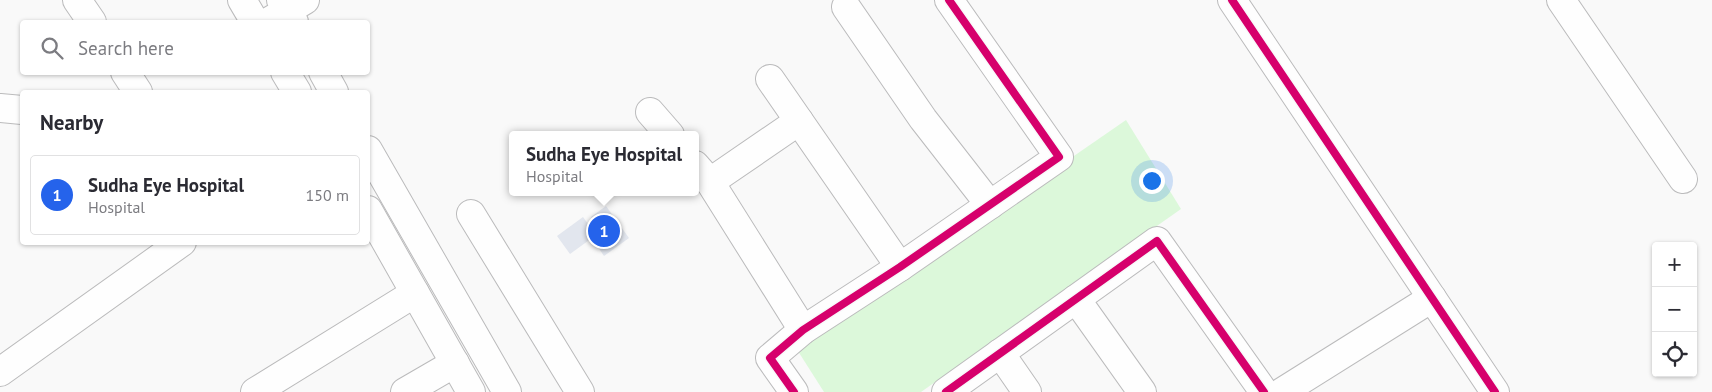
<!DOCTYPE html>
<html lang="en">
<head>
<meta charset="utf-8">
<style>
  :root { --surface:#fff; --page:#f2f2f3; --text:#2b2b33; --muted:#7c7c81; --line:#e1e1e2; --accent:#2563eb }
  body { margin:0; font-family:"PT Sans",sans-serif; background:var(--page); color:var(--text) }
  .controls { position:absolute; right:15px; bottom:15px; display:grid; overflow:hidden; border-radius:5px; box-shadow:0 1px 4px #0004 }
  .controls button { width:45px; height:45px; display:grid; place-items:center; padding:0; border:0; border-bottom:1px solid var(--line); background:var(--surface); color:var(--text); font:25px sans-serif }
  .you { position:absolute; left:1151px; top:180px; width:18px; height:18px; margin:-12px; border:4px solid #fff; border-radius:50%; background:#1a73e8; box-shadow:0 0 0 8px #1a73e833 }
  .badge { display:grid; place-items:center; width:32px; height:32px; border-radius:50%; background:var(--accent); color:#fff; font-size:16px; font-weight:700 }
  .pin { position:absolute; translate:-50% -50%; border:2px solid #fff; box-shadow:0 1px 5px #0006 }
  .popup { position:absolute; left:509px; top:131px; width:190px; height:65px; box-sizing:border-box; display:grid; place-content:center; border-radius:5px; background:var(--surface); filter:drop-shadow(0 1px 4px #0005); font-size:16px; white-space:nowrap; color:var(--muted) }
  .popup b { font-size:19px; color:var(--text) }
  .popup::after { content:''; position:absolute; left:50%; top:100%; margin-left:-10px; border:10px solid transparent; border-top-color:var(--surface) }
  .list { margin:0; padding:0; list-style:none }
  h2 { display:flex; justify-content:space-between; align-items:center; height:65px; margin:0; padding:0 20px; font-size:21px }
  h2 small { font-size:16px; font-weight:400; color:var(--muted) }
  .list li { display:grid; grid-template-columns:32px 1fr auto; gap:15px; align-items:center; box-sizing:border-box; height:80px; margin:0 10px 10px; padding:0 10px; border:1px solid var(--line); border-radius:5px }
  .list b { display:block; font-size:19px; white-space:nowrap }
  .list p { margin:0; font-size:16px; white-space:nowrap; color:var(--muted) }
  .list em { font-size:16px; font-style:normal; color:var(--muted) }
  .icon { flex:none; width:28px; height:28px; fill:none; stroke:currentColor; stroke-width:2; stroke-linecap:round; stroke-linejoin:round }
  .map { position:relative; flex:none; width:1712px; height:392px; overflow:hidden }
  .search { position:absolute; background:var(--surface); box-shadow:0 1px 4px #0004; left:20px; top:20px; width:350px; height:55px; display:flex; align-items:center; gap:12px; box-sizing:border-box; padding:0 18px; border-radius:5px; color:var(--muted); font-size:19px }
  .panel { position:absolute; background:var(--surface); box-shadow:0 1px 4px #0004; left:20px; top:90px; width:350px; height:155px; border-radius:5px }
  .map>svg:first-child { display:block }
  .green { fill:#dcf8da }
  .building { fill:#e2e6ee }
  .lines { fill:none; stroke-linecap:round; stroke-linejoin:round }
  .minor-casing { stroke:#bbbbbc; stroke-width:30 }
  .major-casing { stroke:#bbbbbc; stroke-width:30 }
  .minor { stroke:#fefefe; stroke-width:28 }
  .major { stroke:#fefefe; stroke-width:28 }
  .cycleway-casing { stroke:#f8f9fa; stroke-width:11 }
  .cycleway { stroke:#d6006c; stroke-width:8 }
</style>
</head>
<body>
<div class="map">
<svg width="1712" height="392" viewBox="0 0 1712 392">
  <rect width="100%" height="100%" fill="#f9f9f9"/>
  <path class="green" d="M 1126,120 L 1181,209 L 921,392 L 824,392 L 796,348 Z"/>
  <path class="building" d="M 606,206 L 629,238 L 604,256 L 592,238 L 570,254 L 557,236 L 583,217 L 591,228 L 596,224 L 591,217 Z"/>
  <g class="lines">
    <defs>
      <g id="minor">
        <path d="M 77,0 L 92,22"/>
        <path d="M 1232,0 L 1495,392"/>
        <path d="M 1561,0 L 1683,179"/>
        <path d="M 846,7 L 923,119 L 990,205"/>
        <path d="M 268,22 L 305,0"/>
        <path d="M 125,72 L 138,92"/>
        <path d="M 770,79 L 900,267"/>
        <path d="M 0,108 L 22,110"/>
        <path d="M 650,112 L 670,135"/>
        <path d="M 695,165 L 710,182 L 803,330"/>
        <path d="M 710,182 L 799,121"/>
        <path d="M 471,214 L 580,392"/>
        <path d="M 1076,299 L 1142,392"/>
        <path d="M 1000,353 L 1027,392"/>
        <path d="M 0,372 L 182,242"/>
        <path d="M 255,392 L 415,293"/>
        <path d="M 405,392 L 455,363"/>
        <path d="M 794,392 L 770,358 L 803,330 L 900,267 L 1059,157 L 949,0"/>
        <path d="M 946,392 L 1157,241 L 1264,392"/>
        <path d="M 1282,392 L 1432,298"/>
      </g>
      <g id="major">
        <path d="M 242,0 L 255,22"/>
        <path d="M 281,0 L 294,22"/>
        <path d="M 285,72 L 297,92"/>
        <path d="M 323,72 L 334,92"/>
        <path d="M 368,150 L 507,392"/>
        <path d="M 368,210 L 471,392"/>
      </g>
    </defs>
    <use href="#minor" class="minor-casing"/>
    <use href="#major" class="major-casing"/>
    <use href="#minor" class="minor"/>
    <use href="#major" class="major"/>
    <defs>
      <g id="cycleway">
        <path d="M 1232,0 L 1495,392"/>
        <path d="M 794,392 L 770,358 L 803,330 L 900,267 L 1059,157 L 949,0"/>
        <path d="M 946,392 L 1157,241 L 1264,392"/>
      </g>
    </defs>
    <use href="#cycleway" class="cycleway-casing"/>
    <use href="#cycleway" class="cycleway"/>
  </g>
</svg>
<div class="controls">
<button>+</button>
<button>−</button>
<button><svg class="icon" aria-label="locate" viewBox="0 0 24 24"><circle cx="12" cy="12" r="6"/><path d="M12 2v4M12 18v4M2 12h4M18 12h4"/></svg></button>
</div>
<div class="you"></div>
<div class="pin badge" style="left:604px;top:231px">1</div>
<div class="popup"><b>Sudha Eye Hospital</b>Hospital</div>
<div class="search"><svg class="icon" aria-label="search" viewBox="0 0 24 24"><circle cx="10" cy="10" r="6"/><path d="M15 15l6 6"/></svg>Search here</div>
<section class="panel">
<h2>Nearby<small></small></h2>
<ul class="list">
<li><span class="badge">1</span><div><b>Sudha Eye Hospital</b><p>Hospital</p></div><em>150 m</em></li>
</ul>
</section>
</div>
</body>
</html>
